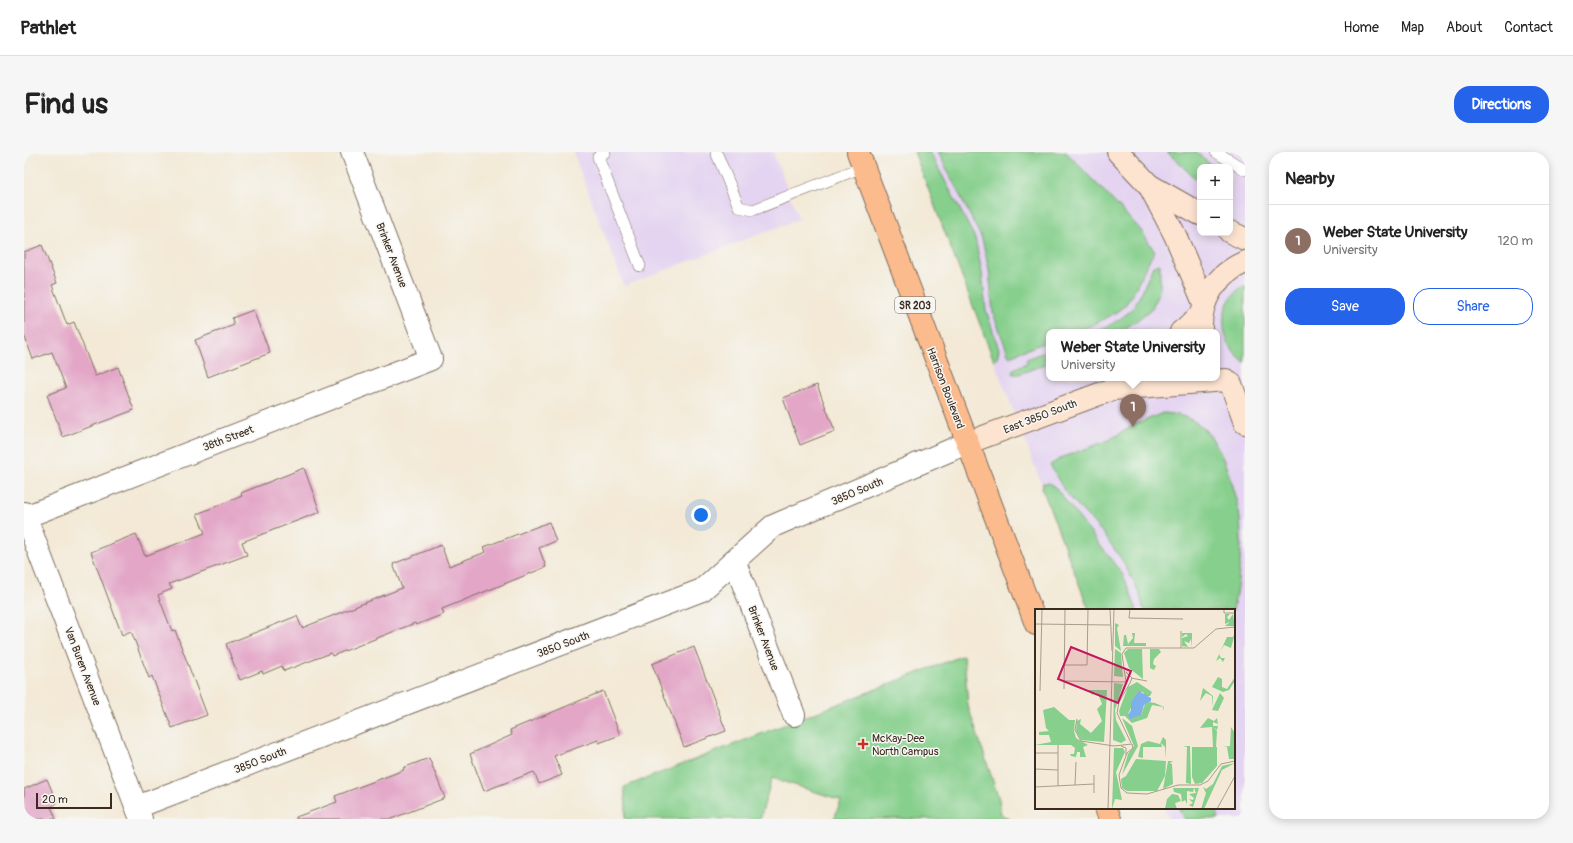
<!DOCTYPE html>
<html lang="en">
<head>
<meta charset="utf-8">
<style>
  :root { --surface:#fff; --page:#f6f6f6; --text:#222; --muted:#767676; --line:#e0e0e0; --accent:#2563eb }
  body { margin:0; font-family:Pangolin,sans-serif; background:var(--page); color:var(--text) }
  .controls { position:absolute; right:12px; top:12px; display:grid; overflow:hidden; border-radius:8px; box-shadow:0 2px 10px #0003 }
  .controls button { width:36px; height:36px; display:grid; place-items:center; padding:0; border:0; border-bottom:1px solid var(--line); background:var(--surface); color:var(--text); font:20px sans-serif }
  .scale { position:absolute; left:12px; bottom:10px; width:76px; box-sizing:border-box; padding-left:4px; border:2px solid #3b2a1e; border-top:0; font-size:11px; line-height:14px; white-space:nowrap; color:#3b2a1e; -webkit-text-stroke:3px #f6f6f2; paint-order:stroke }
  .you { position:absolute; left:677px; top:363px; width:14px; height:14px; margin:-10px; border:3px solid #fff; border-radius:50%; background:#1a73e8; box-shadow:0 0 0 6px #1a73e833 }
  .badge { display:grid; place-items:center; width:26px; height:26px; border-radius:50%; background:var(--accent); color:#fff; font-size:13px; font-weight:700 }
  .pin { position:absolute; translate:-50% -33px; filter:drop-shadow(0 1px 2px #0008) }
  .pin::after { content:''; position:absolute; top:21px; width:14px; height:12px; background:inherit; clip-path:polygon(0 0,100% 0,50% 100%) }
  .popup { position:absolute; left:1022px; top:177px; width:174px; height:52px; box-sizing:border-box; display:grid; place-content:center; border-radius:8px; background:var(--surface); filter:drop-shadow(0 1px 3px #0005); font-size:13px; white-space:nowrap; color:var(--muted) }
  .popup b { font-size:15px; color:var(--text) }
  .popup::after { content:''; position:absolute; left:50%; top:100%; margin-left:-8px; border:8px solid transparent; border-top-color:var(--surface) }
  .list { margin:0; padding:0; list-style:none }
  h2 { display:flex; justify-content:space-between; align-items:center; height:52px; margin:0; padding:0 16px; font-size:17px }
  h2 small { font-size:13px; font-weight:400; color:var(--muted) }
  .list li { display:grid; grid-template-columns:26px 1fr auto; gap:12px; align-items:center; box-sizing:border-box; height:72px; padding:0 16px; border-top:1px solid var(--line) }
  .list b { display:block; font-size:15px; white-space:nowrap }
  .list p { margin:0; font-size:13px; white-space:nowrap; color:var(--muted) }
  .list em { font-size:13px; font-style:normal; color:var(--muted) }
  .actions { display:flex; gap:8px; padding:12px 16px }
  .actions a { flex:1; padding:9px 0; border:1px solid var(--accent); border-radius:16px; text-align:center; font-size:14px; color:var(--accent) }
  .actions .main { background:var(--accent); color:#fff }
  .map { position:relative; flex:none; width:1221px; height:667px; overflow:hidden; border-radius:16px }
  header { display:flex; align-items:center; gap:24px; box-sizing:border-box; height:56px; padding:0 20px; background:var(--surface); border-bottom:1px solid var(--line) }
  header strong { font-size:19px }
  nav { display:flex; gap:22px; margin-inline-start:auto; font-size:14px }
  .intro { display:flex; align-items:center; justify-content:space-between; box-sizing:border-box; height:96px; padding:0 24px }
  h1 { margin:0; font-size:28px }
  .button { padding:10px 18px; border-radius:16px; background:var(--accent); color:#fff; font-size:14px; font-weight:700 }
  main { display:flex; gap:24px; padding:0 24px }
  aside { flex:1; background:var(--surface); border-radius:16px; box-shadow:0 2px 10px #0003 }
  .map>svg:first-child { display:block }
  .built { fill:#e4d3f1; fill-rule:evenodd }
  .green { fill:#86cf8c; stroke:#607c55 }
  .building { fill:#e3a6c7 }
  .lines { fill:none; stroke-linecap:round; stroke-linejoin:round }
  .lane-casing { stroke:#7b6d5e; stroke-width:12 }
  .street-casing { stroke:#7b6d5e; stroke-width:24 }
  .secondary-casing { stroke:#7b6d5e; stroke-width:24 }
  .primary-casing { stroke:#7b6d5e; stroke-width:24 }
  .lane { stroke:#fff; stroke-width:11 }
  .street { stroke:#fff; stroke-width:22 }
  .secondary { stroke:#fde4d1; stroke-width:22 }
  .primary { stroke:#fbbb8d; stroke-width:22 }
  .poi-dot { fill:#c8321e; stroke:#f6f6f2; stroke-width:1.5 }
  .labels { text-anchor:middle; stroke-width:3; stroke-linejoin:round; paint-order:stroke }
  .shield { fill:#f6f6f2; stroke:#73675e; stroke-width:1 }
  .shield-label { font-size:10px; font-weight:bold; fill:#3b2a1e }
  .street-label { font-size:11px; fill:#3b2a1e; stroke:#f6f6f2 }
  .poi-label { font-size:11px; fill:#3b2a1e; stroke:#f6f6f2; text-anchor:start }
  .inset-road { fill:none; stroke:#a99d8c; stroke-width:1 }
  .view { fill:#c2185b; fill-opacity:0.15; stroke:#c2185b; stroke-width:2 }
  .inset-edge { fill:none; stroke:#3b2a1e; stroke-width:2 }
</style>
</head>
<body>
<header>
<strong>Pathlet</strong>
<nav><a>Home</a><a>Map</a><a>About</a><a>Contact</a></nav>
</header>
<div class="intro"><h1>Find us</h1><a class="button">Directions</a></div>
<main>
<div class="map">
<svg width="1221" height="667" viewBox="0 0 1221 667">
  <rect width="100%" height="100%" fill="#f6f6f2"/>
  <filter id="ink" filterUnits="userSpaceOnUse"><feTurbulence type="fractalNoise" baseFrequency=".025" numOctaves="2"/><feDisplacementMap in="SourceGraphic" scale="8" xChannelSelector="R" yChannelSelector="G"/><feConvolveMatrix kernelMatrix="1 2 1 2 8 2 1 2 1" color-interpolation-filters="sRGB"/></filter>
  <filter id="wash" filterUnits="userSpaceOnUse"><feTurbulence type="fractalNoise" baseFrequency=".012" numOctaves="4" result="noise"/><feDisplacementMap in="SourceGraphic" scale="16" xChannelSelector="R" yChannelSelector="G"/><feGaussianBlur stdDeviation="0.9" result="paint"/><feColorMatrix in="noise" values="0 0 0 0 0 0 0 0 0 0 0 0 0 0 0 0 0 1.4 0 .05"/><feComposite in="paint" operator="in"/></filter>
  <g filter="url(#wash)">
    <rect width="100%" height="100%" fill="#f3e9d6"/>
    <g class="built">
      <path d="M 549,0 L 749,0 L 775,67 L 600,134 Z"/>
      <path d="M 890,0 L 1221,0 L 1221,667 L 1145,667 L 1140,656 L 1210,656 L 1210,458 L 1066,458 ZM 1176,15 L 1206,15 L 1206,81 L 1176,81 ZM 1025,180 L 1193,180 L 1193,226 L 1025,226 Z"/>
    </g>
    <g class="green">
      <path d="M 890,0 L 906,0 L 951,86 L 958,121 L 962,158 L 975,197 L 973,206 L 970,209 Z"/>
      <path d="M 914,0 L 1042,0 L 1116,77 L 1131,100 C 1118,116 1114,138 1101,153 C 1092,163 1063,176 1050,180 C 1042,181 1033,180 1025,180 L 1025,189 L 985,204 L 969,161 L 965,117 L 958,87 Z"/>
      <path d="M 1143,0 L 1172,0 L 1189,15 L 1176,15 L 1176,31 Z"/>
      <path d="M 1136,112 L 1136,137 L 1128,156 L 1111,170 L 1095,180 L 1071,180 C 1112,162 1112,153 1129,114 Z"/>
      <path d="M 1221,133 L 1221,211 C 1195,193 1190,151 1221,133 Z"/>
      <path d="M 1025,198 L 1025,211 L 995,222 L 989,222 L 989,217 L 1003,211 L 1002,207 Z"/>
      <path d="M 1139,261 C 1183,262 1198,297 1208,334 C 1211,345 1215,356 1216,367 C 1219,397 1215,428 1209,458 L 1120,458 L 1115,440 L 1098,408 L 1079,381 L 1041,340 L 1026,313 L 1039,305 L 1085,288 L 1112,272 Z"/>
      <path d="M 1019,331 L 1025,331 L 1031,335 L 1099,423 L 1113,458 L 1065,458 L 1018,336 Z"/>
      <path d="M 940,503 L 944,554 L 975,647 L 977,662 L 985,667 L 810,667 L 817,648 L 748,626 L 736,667 L 601,667 L 602,655 L 600,635 Z"/>
      <path d="M 1155,656 L 1193,656 L 1194,667 L 1159,667 Z"/>
    </g>
    <g id="blocks">
      <g class="building">
        <path d="M 18,93 L 33,131 L 28,133 L 43,173 L 50,170 L 71,224 L 94,215 L 110,258 L 39,285 L 23,243 L 42,236 L 28,200 L 9,207 L 0,183 L 0,100 Z"/>
        <path d="M 229,158 L 246,201 L 184,225 L 171,188 L 210,173 L 208,166 Z"/>
        <path d="M 793,233 L 811,279 L 776,293 L 759,246 Z"/>
        <path d="M 280,316 L 296,360 L 218,390 L 223,403 L 145,432 L 148,437 L 134,443 L 148,479 L 151,478 L 183,563 L 148,576 L 128,524 L 125,526 L 107,479 L 98,483 L 67,400 L 112,382 L 121,404 L 181,381 L 173,362 L 218,344 L 217,341 Z"/>
        <path d="M 525,370 L 532,389 L 515,396 L 522,415 L 418,457 L 420,462 L 392,473 L 391,471 L 308,504 L 307,501 L 260,519 L 258,514 L 239,522 L 238,519 L 216,528 L 202,492 L 273,464 L 278,476 L 378,436 L 369,412 L 417,393 L 425,414 L 462,400 L 460,395 Z"/>
        <path d="M 670,495 L 702,579 L 660,595 L 628,512 Z"/>
        <path d="M 579,539 L 596,583 L 575,591 L 574,588 L 530,604 L 538,623 L 515,632 L 510,620 L 460,639 L 446,602 L 488,583 L 486,578 Z"/>
        <path d="M 405,606 L 421,646 L 367,667 L 272,667 L 272,665 L 313,650 L 311,644 L 380,618 L 379,616 Z"/>
        <path d="M 23,627 L 33,651 L 27,655 L 32,667 L 0,667 L 0,637 Z"/>
      </g>
    </g>
  </g>
  <g filter="url(#ink)">
    <use href="#blocks" fill-opacity="0" stroke="#7b6d5e" stroke-width="1"/>
    <g class="lines">
      <defs>
        <g id="lane">
          <path d="M 581,0 L 574,5 L 616,114"/>
          <path d="M 692,0 L 715,55 L 729,58 L 839,15"/>
          <path d="M 1192,0 L 1221,18"/>
        </g>
        <g id="street">
          <path d="M 0,361 L 117,667"/>
          <path d="M 1,365 L 407,207 L 328,0"/>
          <path d="M 710,408 L 770,563"/>
          <path d="M 113,655 L 678,438 L 749,374 L 943,291"/>
        </g>
        <g id="secondary">
          <path d="M 1094,0 L 1125,33 L 1151,83 L 1180,151"/>
          <path d="M 1125,33 L 1176,62"/>
          <path d="M 1206,80 L 1221,87"/>
          <path d="M 1157,180 L 1177,163"/>
          <path d="M 1177,180 C 1175,148 1192,123 1221,110"/>
          <path d="M 1207,232 L 1221,271"/>
          <path d="M 943,291 L 1089,237 L 1202,228"/>
        </g>
        <g id="primary">
          <path d="M 834,0 L 1012,472"/>
          <path d="M 1082,656 L 1086,667"/>
        </g>
      </defs>
      <use href="#lane" class="lane-casing"/>
      <use href="#street" class="street-casing"/>
      <use href="#secondary" class="secondary-casing"/>
      <use href="#primary" class="primary-casing"/>
      <use href="#lane" class="lane"/>
      <use href="#street" class="street"/>
      <use href="#secondary" class="secondary"/>
      <use href="#primary" class="primary"/>
    </g>
  </g>
  <path class="poi-dot" d="M837 586h4v4h4v4h-4v4h-4v-4h-4v-4h4z"/>
  <g class="labels">
    <rect class="shield" x="871" y="145" width="40" height="16" rx="3"/>
    <g class="shield-label">
      <text x="891" y="157">SR 203</text>
    </g>
    <g class="street-label">
      <text transform="translate(368 103) rotate(69)" y="4">Brinker Avenue</text>
      <text transform="translate(922 236) rotate(69)" y="4">Harrison Boulevard</text>
      <text transform="translate(1016 264) rotate(-21)" y="4">East 3850 South</text>
      <text transform="translate(204 286) rotate(-21)" y="4">38th Street</text>
      <text transform="translate(833 339) rotate(-23)" y="4">3850 South</text>
      <text transform="translate(740 486) rotate(69)" y="4">Brinker Avenue</text>
      <text transform="translate(539 492) rotate(-21)" y="4">3850 South</text>
      <text transform="translate(59 514) rotate(69)" y="4">Van Buren Avenue</text>
      <text transform="translate(236 608) rotate(-21)" y="4">3850 South</text>
    </g>
    <g class="poi-label">
      <text x="848" y="590">McKay-Dee<tspan x="848" dy="13">North Campus</tspan></text>
    </g>
  </g>
  <g transform="translate(1011 457)">
    <rect width="200" height="200" fill="#f3e9d6"/>
    <path d="M 190,5 L 195,5 L 192,8 L 194,11 L 198,5 L 200,17 L 190,17 L 195,13 L 190,15 ZM 80,14 L 84,16 L 82,19 L 86,42 L 80,37 ZM 89,24 L 100,24 L 99,34 L 111,34 L 111,37 L 88,37 L 89,26 L 91,26 L 93,35 L 98,29 L 97,24 ZM 147,24 L 157,24 L 157,38 L 156,30 L 154,34 L 149,32 L 153,38 L 147,37 L 147,29 L 153,27 L 151,25 L 147,28 ZM 200,24 L 196,39 L 189,36 L 184,45 L 186,49 L 190,49 L 188,53 L 185,49 L 181,52 L 192,28 L 198,28 ZM 80,40 L 86,44 L 88,68 L 79,67 ZM 93,40 L 107,40 L 108,70 L 94,59 L 89,44 ZM 115,40 L 124,40 L 126,43 L 119,50 L 118,55 L 121,57 L 119,61 L 115,59 ZM 183,68 L 187,70 L 187,78 L 192,80 L 200,68 L 200,72 L 194,81 L 188,83 L 177,78 ZM 102,73 L 117,83 L 115,87 L 110,87 L 108,83 L 104,83 L 93,105 L 106,106 L 110,95 L 114,93 L 120,94 L 129,98 L 128,102 L 128,98 L 117,96 L 112,109 L 97,114 L 90,107 L 85,107 L 84,102 L 93,78 ZM 79,74 L 88,75 L 80,101 L 81,111 L 91,131 L 86,134 L 78,131 ZM 168,79 L 178,87 L 177,99 L 177,87 L 171,84 L 165,92 ZM 53,81 L 72,81 L 69,133 L 46,131 L 41,122 L 42,112 L 46,110 L 45,115 L 56,124 L 67,112 L 62,100 L 67,95 L 63,85 L 60,83 L 58,86 ZM 185,84 L 189,89 L 183,102 L 177,101 ZM 19,98 L 34,111 L 40,111 L 39,122 L 41,129 L 53,136 L 48,138 L 51,148 L 45,148 L 45,143 L 42,143 L 41,148 L 36,147 L 35,145 L 39,145 L 40,139 L 36,136 L 0,136 L 16,133 L 14,126 L 4,126 L 4,123 L 14,122 L 11,119 L 8,101 ZM 87,109 L 97,117 L 103,137 L 87,166 L 93,145 L 99,137 ZM 173,109 L 179,112 L 182,109 L 183,115 L 178,113 L 178,117 L 183,117 L 182,121 L 178,118 L 182,122 L 181,138 L 178,138 L 177,118 L 165,119 ZM 196,118 L 200,124 L 200,150 L 194,150 L 192,138 L 188,138 L 195,137 ZM 128,128 L 131,131 L 131,150 L 130,138 L 126,134 L 127,138 L 108,138 L 108,149 L 103,148 L 106,135 L 113,132 L 125,135 ZM 148,137 L 155,137 L 156,175 L 151,174 L 152,138 ZM 157,138 L 182,138 L 182,157 L 167,174 L 160,175 L 157,168 ZM 79,139 L 88,139 L 90,143 L 81,163 L 87,191 L 80,190 L 77,200 ZM 101,150 L 131,152 L 130,167 L 122,182 L 92,182 L 87,179 L 86,170 L 91,167 ZM 133,152 L 138,152 L 135,154 L 137,155 L 138,175 L 128,180 ZM 200,154 L 187,161 L 169,200 L 166,200 L 171,184 L 168,178 L 171,180 L 178,175 L 187,157 ZM 138,179 L 164,179 L 158,198 L 154,196 L 158,194 L 154,190 L 158,191 L 159,189 L 154,185 L 161,184 L 159,179 L 158,183 L 152,182 L 152,195 L 150,191 L 147,193 L 146,185 L 139,183 ZM 137,185 L 143,186 L 146,192 L 140,194 L 142,200 L 130,200 L 132,190 Z" fill="#86cf8c"/>
    <path d="M 104,82 L 116,89 L 116,92 L 109,96 L 106,106 L 95,110 L 93,106 L 96,101 L 96,93 Z" fill="#7eb0ea"/>
    <path class="inset-road" d="M 75,0 L 77,42M 95,0 L 94,9 L 148,10M 189,0 L 189,4 L 200,4M 0,15 L 75,16M 146,39 L 146,22M 29,56 L 52,56 L 53,0M 91,63 L 97,69 L 95,74M 96,69 L 112,72M 29,72 L 90,73M 91,73 L 87,45 L 91,39 L 159,39 L 181,20 L 200,18M 95,74 L 84,93 L 82,104 L 96,134M 29,80 L 30,0M 5,82 L 7,0M 42,110 L 40,121 L 46,132 L 79,137 L 97,135M 97,135 L 98,139 L 92,144 L 84,166 L 86,179 L 92,184 L 112,185 L 143,176 L 165,176 L 173,172 L 186,155 L 200,152M 86,137 L 91,139 L 91,146M 0,144 L 23,144M 0,160 L 23,161M 40,176 L 41,153M 23,177 L 23,136M 0,178 L 59,175M 59,184 L 59,166M 73,200 L 79,0M 182,200 L 200,167"/>
    <path class="view" d="M 36,38 L 96,62 L 83,94 L 23,70 Z"/>
    <rect width="200" height="200" class="inset-edge"/>
  </g>
</svg>
<div class="controls">
<button>+</button>
<button>−</button>
</div>
<div class="scale">20 m</div>
<div class="you"></div>
<div class="pin badge" style="left:1109px;top:275px;background:#8d6e63">1</div>
<div class="popup"><b>Weber State University</b>University</div>
</div>
<aside>
<h2>Nearby<small></small></h2>
<ul class="list">
<li><span class="badge" style="background:#8d6e63">1</span><div><b>Weber State University</b><p>University</p></div><em>120 m</em></li>
</ul>
<div class="actions"><a class="main">Save</a><a>Share</a></div>
</aside>
</main>
</body>
</html>
